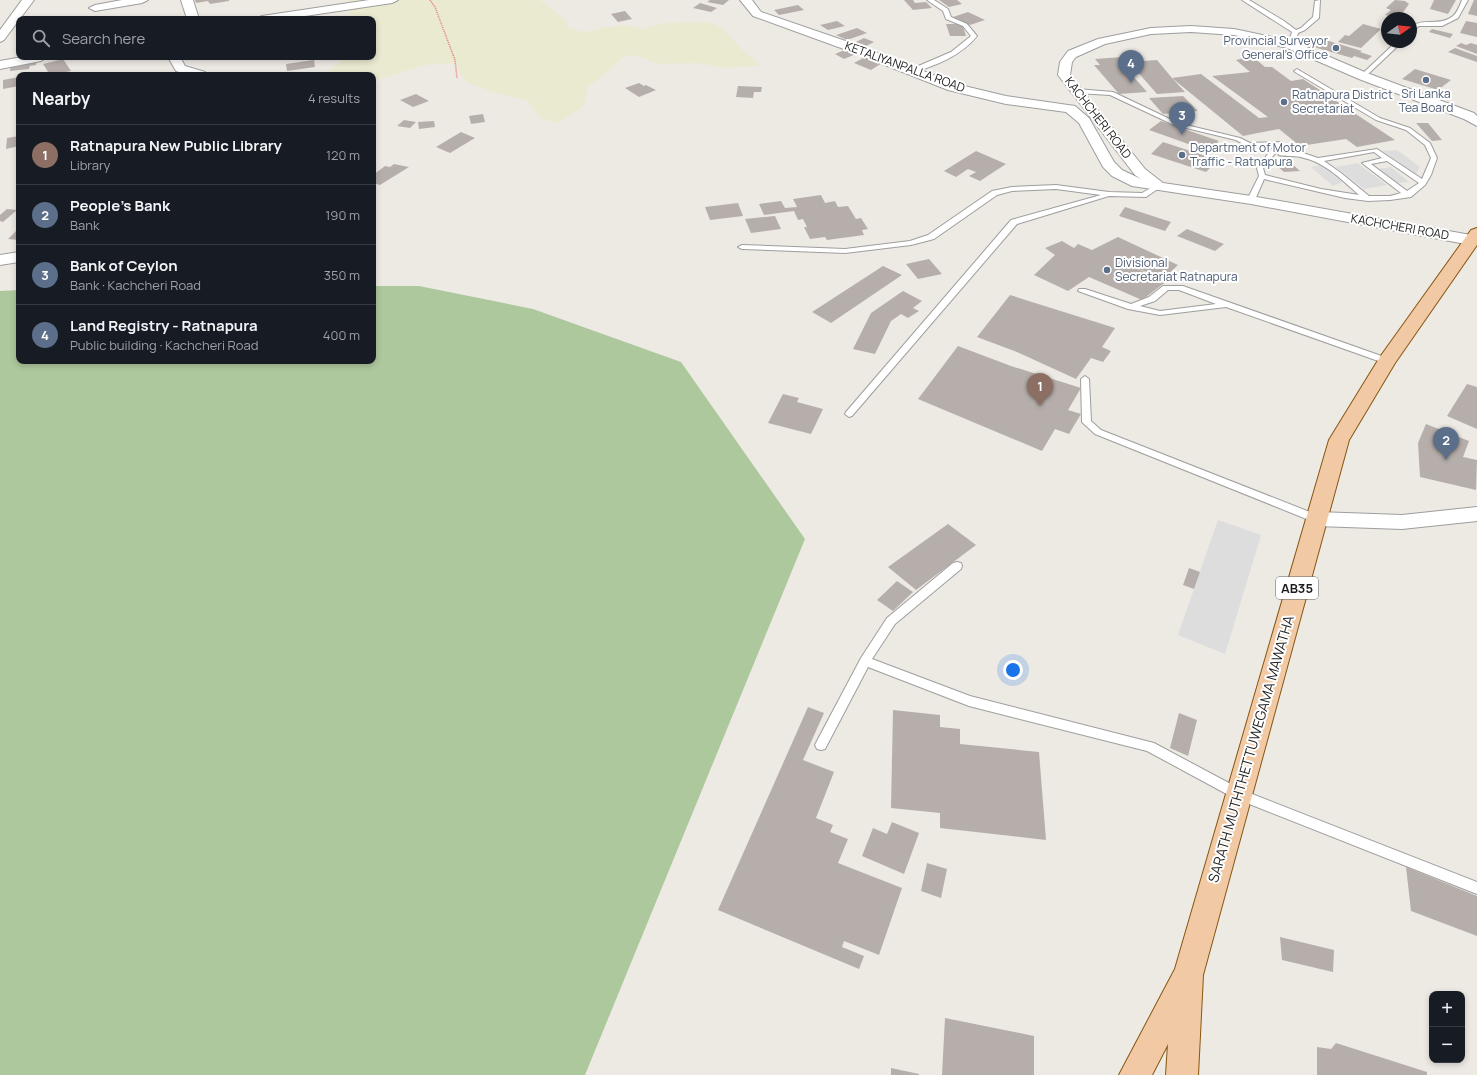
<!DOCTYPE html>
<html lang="en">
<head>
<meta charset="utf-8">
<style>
  :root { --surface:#171b24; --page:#242831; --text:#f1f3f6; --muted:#9ea1a6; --line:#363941; --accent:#d93025 }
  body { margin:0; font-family:Manrope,sans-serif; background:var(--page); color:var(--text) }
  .controls { position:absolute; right:12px; bottom:12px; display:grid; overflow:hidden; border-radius:8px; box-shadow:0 2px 6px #0003 }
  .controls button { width:36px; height:36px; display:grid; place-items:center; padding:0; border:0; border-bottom:1px solid var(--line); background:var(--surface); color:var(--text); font:20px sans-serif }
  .compass { position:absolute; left:1381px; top:12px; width:36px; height:36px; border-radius:50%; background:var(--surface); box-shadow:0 2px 6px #0003; rotate:75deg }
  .you { position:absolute; left:1013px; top:670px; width:14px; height:14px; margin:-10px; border:3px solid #fff; border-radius:50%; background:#1a73e8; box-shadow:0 0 0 6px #1a73e833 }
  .badge { display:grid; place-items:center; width:26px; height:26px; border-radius:50%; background:var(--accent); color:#fff; font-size:13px; font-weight:700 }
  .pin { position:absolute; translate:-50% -33px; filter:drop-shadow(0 1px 2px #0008) }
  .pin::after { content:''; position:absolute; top:21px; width:14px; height:12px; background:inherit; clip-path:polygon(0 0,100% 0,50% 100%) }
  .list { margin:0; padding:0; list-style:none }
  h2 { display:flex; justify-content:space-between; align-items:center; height:52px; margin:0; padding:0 16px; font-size:17px }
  h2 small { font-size:13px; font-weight:400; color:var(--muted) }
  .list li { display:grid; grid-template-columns:26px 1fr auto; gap:12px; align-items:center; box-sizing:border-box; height:60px; padding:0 16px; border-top:1px solid var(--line) }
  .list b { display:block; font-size:15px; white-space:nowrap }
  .list p { margin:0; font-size:13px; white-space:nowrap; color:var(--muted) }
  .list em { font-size:13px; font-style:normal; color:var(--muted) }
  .icon { flex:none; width:22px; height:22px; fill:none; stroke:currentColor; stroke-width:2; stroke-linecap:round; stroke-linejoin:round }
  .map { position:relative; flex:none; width:1477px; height:1075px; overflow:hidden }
  .search { position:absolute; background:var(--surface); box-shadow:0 2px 6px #0003; left:16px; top:16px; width:360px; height:44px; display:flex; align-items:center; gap:10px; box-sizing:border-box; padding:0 14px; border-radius:8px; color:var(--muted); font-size:15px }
  .panel { position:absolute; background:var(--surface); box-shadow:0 2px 6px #0003; left:16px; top:72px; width:360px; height:292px; border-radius:8px }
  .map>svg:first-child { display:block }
  .farmland { fill:#eaead1 }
  .forest { fill:#aec89d }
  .parking { fill:#ddd }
  .building { fill:#b6aeaa }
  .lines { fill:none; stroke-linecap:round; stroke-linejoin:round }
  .lane-casing { stroke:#9e9e9e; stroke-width:2 }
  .street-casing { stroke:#9e9e9e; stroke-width:2 }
  .primary-casing { stroke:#875510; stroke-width:2 }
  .path { stroke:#ea7b78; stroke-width:1.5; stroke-dasharray:1 1; stroke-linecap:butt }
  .lane { fill:#fff; fill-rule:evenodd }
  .street { fill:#fff; fill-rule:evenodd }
  .primary { fill:#f1caa5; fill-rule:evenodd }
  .service-dot { fill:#5c6f8a; stroke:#fff; stroke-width:1.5 }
  .labels { text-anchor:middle; stroke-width:4; stroke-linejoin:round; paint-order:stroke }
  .far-service-label { font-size:12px; fill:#4e5e75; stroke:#fff; text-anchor:start }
  .far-street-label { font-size:12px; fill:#1d1d1d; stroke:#fff }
  .shield { fill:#fff; stroke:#616161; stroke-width:1 }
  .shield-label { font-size:13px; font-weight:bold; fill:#1d1d1d }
  .street-label { font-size:14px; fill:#1d1d1d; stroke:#fff }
</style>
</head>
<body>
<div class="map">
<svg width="1477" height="1075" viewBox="0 0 1477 1075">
  <rect width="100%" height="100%" fill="#edeae4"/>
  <path class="farmland" d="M 347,0 L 540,0 L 564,19 L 568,27 L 578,31 L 590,32 L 602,28 L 623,25 L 642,29 L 666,23 L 703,22 L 715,24 L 723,29 L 741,49 L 758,62 L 758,66 L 724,68 L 698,63 L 657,64 L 636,55 L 621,58 L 614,66 L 588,87 L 584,106 L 558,123 L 540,118 L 528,101 L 492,92 L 466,82 L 454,63 L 424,65 L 373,81 L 373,75 L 325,75 L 345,57 L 373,57 L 373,19 L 351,19 Z"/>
  <path class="forest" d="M 373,286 L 419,286 L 533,309 L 681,362 L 805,539 L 585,1075 L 0,1075 L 0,291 L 19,290 L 19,361 L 373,361 Z"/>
  <g class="parking">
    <path d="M 1397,150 L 1420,167 L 1416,174 L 1383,151 Z"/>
    <path d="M 1357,163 L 1387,185 L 1364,189 L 1336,167 Z"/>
    <path d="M 1321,165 L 1342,182 L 1333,186 L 1311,167 Z"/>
    <path d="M 1391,167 L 1409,182 L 1397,183 L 1378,169 Z"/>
    <path d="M 1218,520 L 1261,535 L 1225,654 L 1178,635 Z"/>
  </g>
  <g class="building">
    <path d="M 195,0 L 229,0 L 229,1 L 210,4 L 208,1 L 196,3 Z"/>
    <path d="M 710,0 L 729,0 L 723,5 L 707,2 Z"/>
    <path d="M 904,0 L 913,0 L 915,3 L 926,2 L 932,8 L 913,10 Z"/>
    <path d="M 939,0 L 957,0 L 962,4 L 949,7 Z"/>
    <path d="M 1395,0 L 1405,1 L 1409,4 L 1399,18 L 1385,15 L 1391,10 L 1386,8 Z"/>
    <path d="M 1434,0 L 1456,0 L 1448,14 L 1430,9 Z"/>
    <path d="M 1474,0 L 1477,0 L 1477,16 L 1468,14 Z"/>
    <path d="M 700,3 L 717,8 L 711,12 L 693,8 Z"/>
    <path d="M 798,5 L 804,10 L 779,15 L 774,10 Z"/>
    <path d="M 625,11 L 632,19 L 618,22 L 611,14 Z"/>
    <path d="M 968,12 L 985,20 L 970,25 L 953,17 Z"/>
    <path d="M 837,21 L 845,26 L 828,30 L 820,25 Z"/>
    <path d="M 1466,21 L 1477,23 L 1477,37 L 1460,33 Z"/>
    <path d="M 946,24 L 960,24 L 963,26 L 966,36 L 950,36 Z"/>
    <path d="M 1363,24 L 1381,29 L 1361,48 L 1338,42 L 1345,35 L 1349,36 Z"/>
    <path d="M 857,28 L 867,33 L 847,40 L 836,35 Z"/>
    <path d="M 1432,29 L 1453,34 L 1450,38 L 1429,32 Z"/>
    <path d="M 864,38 L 874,42 L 864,47 L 854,43 Z"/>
    <path d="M 1319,38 L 1362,51 L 1360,52 L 1372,56 L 1367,60 L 1354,56 L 1352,58 L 1310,46 Z"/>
    <path d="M 1461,43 L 1466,45 L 1471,43 L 1477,45 L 1477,54 L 1456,46 Z"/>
    <path d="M 1455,48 L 1477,56 L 1477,62 L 1448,52 Z"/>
    <path d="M 847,49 L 856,54 L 844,59 L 835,54 Z"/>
    <path d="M 1252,56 L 1265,67 L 1272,67 L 1291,81 L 1303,79 L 1395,140 L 1357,147 L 1346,139 L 1300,146 L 1279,129 L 1243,136 L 1172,78 L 1201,74 L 1259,118 L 1268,117 L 1212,76 L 1250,72 L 1236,60 Z"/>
    <path d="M 865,57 L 882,63 L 871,70 L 854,63 Z"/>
    <path d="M 1122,57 L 1130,65 L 1124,66 L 1147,92 L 1119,94 L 1094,65 L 1100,65 L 1095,59 Z"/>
    <path d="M 63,59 L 71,71 L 50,75 L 43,64 Z"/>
    <path d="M 314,60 L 315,67 L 287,71 L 286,64 Z"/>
    <path d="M 1157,60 L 1172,78 L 1185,92 L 1157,94 L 1129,62 Z"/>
    <path d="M 37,61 L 36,65 L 30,66 L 29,69 L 10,71 L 11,64 Z"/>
    <path d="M 1415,69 L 1451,80 L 1438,90 L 1402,79 Z"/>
    <path d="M 19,77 L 19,86 L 3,89 L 3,80 Z"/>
    <path d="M 639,83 L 644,86 L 646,85 L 656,90 L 639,97 L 625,88 Z"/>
    <path d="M 738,86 L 762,87 L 761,92 L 754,92 L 753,98 L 736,97 Z"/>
    <path d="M 416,94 L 429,101 L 413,107 L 400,100 Z"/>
    <path d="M 1183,96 L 1198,111 L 1163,114 L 1149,98 Z"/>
    <path d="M 483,114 L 485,122 L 471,124 L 469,116 Z"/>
    <path d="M 404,120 L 416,122 L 410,128 L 397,126 Z"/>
    <path d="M 434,121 L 435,127 L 419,129 L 418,122 Z"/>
    <path d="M 1161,121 L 1219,141 L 1208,151 L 1149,130 Z"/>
    <path d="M 1416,123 L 1428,123 L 1442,140 L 1432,141 Z"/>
    <path d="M 461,132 L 475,138 L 450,153 L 436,147 Z"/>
    <path d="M 19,136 L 19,146 L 6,149 L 7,138 Z"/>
    <path d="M 1163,142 L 1218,160 L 1206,172 L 1151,154 Z"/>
    <path d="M 976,151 L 1006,164 L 980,181 L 969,176 L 976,172 L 968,169 L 956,177 L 944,171 Z"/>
    <path d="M 1290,162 L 1300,171 L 1284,172 L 1276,165 Z"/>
    <path d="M 394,164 L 409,167 L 380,185 L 373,183 L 373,175 L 385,166 L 390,167 Z"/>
    <path d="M 821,195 L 825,203 L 835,201 L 838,207 L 848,206 L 856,219 L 861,218 L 868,229 L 862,230 L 864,235 L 827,240 L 825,237 L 810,239 L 804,227 L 807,227 L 803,219 L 798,220 L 794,211 L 764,215 L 759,204 L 781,201 L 785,208 L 797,207 L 793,199 Z"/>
    <path d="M 738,203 L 743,216 L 710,220 L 705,207 Z"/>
    <path d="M 1125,207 L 1171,222 L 1165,231 L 1119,216 Z"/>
    <path d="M 7,209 L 17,210 L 3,222 L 0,221 L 0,215 Z"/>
    <path d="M 775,216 L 781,229 L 751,233 L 745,219 Z"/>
    <path d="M 19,228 L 19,240 L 8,239 Z"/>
    <path d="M 1187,229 L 1224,244 L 1215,251 L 1177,236 Z"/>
    <path d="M 1118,237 L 1178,265 L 1164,278 L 1130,266 L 1167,281 L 1142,300 L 1089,277 L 1068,291 L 1034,275 L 1055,255 L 1045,248 L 1062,241 L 1074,248 L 1078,244 L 1092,250 Z"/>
    <path d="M 929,259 L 942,274 L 918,279 L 906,264 Z"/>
    <path d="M 883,266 L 902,275 L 831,323 L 812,312 Z"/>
    <path d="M 903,291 L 922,301 L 913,308 L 919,311 L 908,318 L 901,314 L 891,321 L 875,354 L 853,349 L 871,313 Z"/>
    <path d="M 1010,295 L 1115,328 L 1102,347 L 1111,351 L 1103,362 L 1091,358 L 1076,379 L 1017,352 L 977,337 Z"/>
    <path d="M 958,346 L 1011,366 L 1081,388 L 1068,410 L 1081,414 L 1069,434 L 1055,429 L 1042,451 L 918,399 Z"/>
    <path d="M 1467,384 L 1477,387 L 1477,429 L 1447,416 Z"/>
    <path d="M 783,394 L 799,398 L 797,402 L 823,409 L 811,434 L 768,423 Z"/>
    <path d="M 1426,424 L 1469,441 L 1463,457 L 1477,460 L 1476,490 L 1420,477 L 1418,443 Z"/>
    <path d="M 948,524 L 976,545 L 916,590 L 888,567 Z"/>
    <path d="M 1189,568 L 1200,572 L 1194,589 L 1183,585 Z"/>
    <path d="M 897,581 L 913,592 L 893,611 L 877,600 Z"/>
    <path d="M 808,707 L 824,713 L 803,760 L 834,772 L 816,818 L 833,825 L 830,832 L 848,839 L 838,863 L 902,888 L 879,955 L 844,941 L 842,947 L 864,956 L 859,969 L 718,910 Z"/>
    <path d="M 893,710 L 940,715 L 940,727 L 960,729 L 960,744 L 1039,752 L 1046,840 L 940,828 L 940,813 L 891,808 Z"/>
    <path d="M 1179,713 L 1197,720 L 1188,756 L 1170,748 Z"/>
    <path d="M 892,822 L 919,833 L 904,874 L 862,856 L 873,828 L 887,834 Z"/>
    <path d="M 927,863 L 947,869 L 941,898 L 921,891 Z"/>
    <path d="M 1406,867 L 1477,896 L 1477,936 L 1411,911 Z"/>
    <path d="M 1280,937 L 1334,950 L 1333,972 L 1282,960 Z"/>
    <path d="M 945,1018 L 1034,1036 L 1034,1075 L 942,1075 Z"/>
    <path d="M 1336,1043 L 1427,1072 L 1427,1075 L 1317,1075 L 1317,1047 L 1331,1049 Z"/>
    <path d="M 891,1068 L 919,1074 L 919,1075 L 891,1075 Z"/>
  </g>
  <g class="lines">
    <defs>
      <g id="lane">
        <path d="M 927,0 L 934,0 L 948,9 L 951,17 L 967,24 L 977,36 C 961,56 935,66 911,73 L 909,72 L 909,70 L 951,52 L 971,36 L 963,26 L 946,19 L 943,11 Z"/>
        <path d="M 1242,0 L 1249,0 L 1284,21 L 1296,30 L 1301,28 L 1313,17 L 1315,1 L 1320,0 L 1319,18 L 1305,30 L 1298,33 L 1294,45 L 1291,47 L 1288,45 L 1292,32 Z"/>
        <path d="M 1462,0 L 1468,0 L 1458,18 L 1442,26 L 1419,26 L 1411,32 L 1411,27 C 1423,17 1440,27 1453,16 C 1457,13 1460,5 1462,0 Z"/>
        <path d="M 1396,42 L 1402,42 L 1365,77 L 1361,77 L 1361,75 Z"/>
        <path d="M 1297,69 L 1380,118 L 1410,128 L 1430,143 L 1437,158 L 1431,175 L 1425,185 L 1411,197 L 1390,200 L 1368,201 L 1345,198 L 1264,179 L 1254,202 L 1248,202 L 1247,200 L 1259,176 L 1257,168 L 1275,145 L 1247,146 L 1236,140 L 1174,125 L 1110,95 L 1077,93 L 1074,91 L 1077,89 L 1113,92 L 1178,123 L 1240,138 L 1250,143 L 1282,142 L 1284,152 L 1303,153 L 1318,158 L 1377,149 L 1422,179 L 1431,158 L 1425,145 L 1406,130 L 1376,120 L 1295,72 L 1294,71 ZM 1277,151 L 1279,155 C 1287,157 1296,155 1304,158 C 1326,163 1343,181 1359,195 L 1321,189 L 1265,175 L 1263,168 ZM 1374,152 L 1382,158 L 1362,163 L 1401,193 L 1390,196 L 1369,196 L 1341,173 L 1324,161 ZM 1387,161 L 1419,183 L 1407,191 L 1371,164 Z"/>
        <path d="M 1056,185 L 1109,192 L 1142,193 L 1156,185 L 1162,186 L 1146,197 L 1109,196 L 1017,224 L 852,416 L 849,417 L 845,414 L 846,412 L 1011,220 L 1101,195 L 1056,189 L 1012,191 L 997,195 L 934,239 L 911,245 L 845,253 L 742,249 L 738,247 L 742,245 L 845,249 L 910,241 L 928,235 L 992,191 L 1012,187 Z"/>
        <path d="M 1163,286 L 1183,286 L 1390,359 L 1391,361 L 1390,363 L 1384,363 L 1226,307 L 1160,315 L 1128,309 L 1078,291 L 1079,289 L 1085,289 L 1131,304 L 1149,297 ZM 1168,290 L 1179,290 L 1216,304 L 1160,311 L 1140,306 L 1155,301 Z"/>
        <path d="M 1085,376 L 1089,379 L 1091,421 L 1101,430 L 1320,516 L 1322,519 L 1320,522 L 1314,522 L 1095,434 L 1082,422 L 1081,379 Z"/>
        <path d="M 957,562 L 961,563 L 962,566 L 961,569 L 895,624 L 872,659 L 970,696 L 1154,743 L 1242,790 L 1477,882 L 1477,894 L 1234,798 L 1147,751 L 969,706 L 868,667 L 825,749 L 821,750 L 817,749 L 815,745 L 817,741 L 861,658 L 887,618 L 953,563 Z"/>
      </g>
      <g id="street">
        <path d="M 22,0 L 34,0 L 4,40 L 0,42 L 0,30 Z"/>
        <path d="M 122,0 L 148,0 L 142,3 L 95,11 L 89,8 L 95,5 Z"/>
        <path d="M 181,0 L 193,0 L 199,19 L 187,19 Z"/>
        <path d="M 369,0 L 398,0 L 392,3 L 285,19 L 256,19 L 262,16 Z"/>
        <path d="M 740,0 L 752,0 L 761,12 L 860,46 L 956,84 L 1006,96 L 1075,106 L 1089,118 L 1114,162 L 1122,170 L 1141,179 L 1135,175 L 1058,75 L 1060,62 L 1068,51 L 1098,39 L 1151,28 L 1191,26 L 1234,29 L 1295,42 L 1367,73 L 1474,113 L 1477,116 L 1477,126 L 1464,119 L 1359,79 L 1287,48 L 1234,35 L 1191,32 L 1151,34 L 1105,44 L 1076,57 L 1072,62 L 1070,75 L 1145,169 L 1163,183 L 1251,196 L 1471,235 L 1476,237 L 1477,242 L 1471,245 L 1251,204 L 1132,186 L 1112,176 L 1103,167 L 1079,123 L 1066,112 L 1006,104 L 948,90 L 852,52 L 753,16 Z"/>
        <path d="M 22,57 L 47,57 L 41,61 L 0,69 L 0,61 Z"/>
        <path d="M 168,57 L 180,57 L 185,66 L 205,72 L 207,75 L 189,75 L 176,71 Z"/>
        <path d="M 19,252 L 19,262 L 0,265 L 0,255 Z"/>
        <path d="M 1477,507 L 1477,521 L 1402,529 L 1317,526 L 1310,524 L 1307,519 L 1310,514 L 1317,512 L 1402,515 Z"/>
      </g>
      <path id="primary" d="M 1477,228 L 1477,245 L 1395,363 L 1349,440 L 1203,975 L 1198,1075 L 1166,1075 L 1168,1044 L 1152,1075 L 1119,1075 L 1175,969 L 1329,440 L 1380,357 L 1471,230 Z"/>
    </defs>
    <use href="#lane" class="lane-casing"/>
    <use href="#street" class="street-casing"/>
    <use href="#primary" class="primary-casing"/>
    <path class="path" d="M 430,0 L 435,7 L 455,60 L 457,78"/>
    <use href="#lane" class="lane"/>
    <use href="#street" class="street"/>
    <use href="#primary" class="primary"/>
  </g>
  <g class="service-dot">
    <circle cx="1336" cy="48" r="4"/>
    <circle cx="1426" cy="80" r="4"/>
    <circle cx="1284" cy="102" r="4"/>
    <circle cx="1182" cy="155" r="4"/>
    <circle cx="1107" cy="270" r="4"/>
  </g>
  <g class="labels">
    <g class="far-service-label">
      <text x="1328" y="45" text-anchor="end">Provincial Surveyor<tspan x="1328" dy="14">General's Office</tspan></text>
      <text x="1426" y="98" text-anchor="middle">Sri Lanka<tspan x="1426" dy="14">Tea Board</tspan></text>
      <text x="1292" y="99">Ratnapura District<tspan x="1292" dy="14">Secretariat</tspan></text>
      <text x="1190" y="152">Department of Motor<tspan x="1190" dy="14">Traffic - Ratnapura</tspan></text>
      <text x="1115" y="267">Divisional<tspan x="1115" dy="14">Secretariat Ratnapura</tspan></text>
    </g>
    <g class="far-street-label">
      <text transform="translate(905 67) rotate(20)" y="4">KETALIYANPALLA ROAD</text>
      <text transform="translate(1098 118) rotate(52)" y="4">KACHCHERI ROAD</text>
      <text transform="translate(1400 227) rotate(10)" y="4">KACHCHERI ROAD</text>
    </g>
    <rect class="shield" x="1276" y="577" width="42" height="22" rx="3"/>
    <g class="shield-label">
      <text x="1297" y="593">AB35</text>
    </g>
    <g class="street-label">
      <text transform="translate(1251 749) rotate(-74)" y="5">SARATH MUTHTHETTUWEGAMA MAWATHA</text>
    </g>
  </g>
</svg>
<div class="controls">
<button>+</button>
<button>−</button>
</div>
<svg class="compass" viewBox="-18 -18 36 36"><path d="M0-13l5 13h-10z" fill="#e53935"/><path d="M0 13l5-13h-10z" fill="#9ea1a6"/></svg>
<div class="you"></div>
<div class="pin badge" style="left:1040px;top:406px;background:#8d6e63">1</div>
<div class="pin badge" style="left:1446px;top:460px;background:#5c6f8a">2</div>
<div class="pin badge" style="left:1182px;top:135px;background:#5c6f8a">3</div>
<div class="pin badge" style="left:1131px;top:83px;background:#5c6f8a">4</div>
<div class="search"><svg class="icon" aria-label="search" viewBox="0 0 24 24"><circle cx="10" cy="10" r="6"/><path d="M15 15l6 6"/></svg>Search here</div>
<section class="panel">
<h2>Nearby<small>4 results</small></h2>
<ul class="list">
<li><span class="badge" style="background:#8d6e63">1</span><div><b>Ratnapura New Public Library</b><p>Library</p></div><em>120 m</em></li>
<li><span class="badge" style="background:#5c6f8a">2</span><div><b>People's Bank</b><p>Bank</p></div><em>190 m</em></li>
<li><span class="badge" style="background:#5c6f8a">3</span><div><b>Bank of Ceylon</b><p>Bank · Kachcheri Road</p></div><em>350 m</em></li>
<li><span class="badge" style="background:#5c6f8a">4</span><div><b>Land Registry - Ratnapura</b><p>Public building · Kachcheri Road</p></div><em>400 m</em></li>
</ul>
</section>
</div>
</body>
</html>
